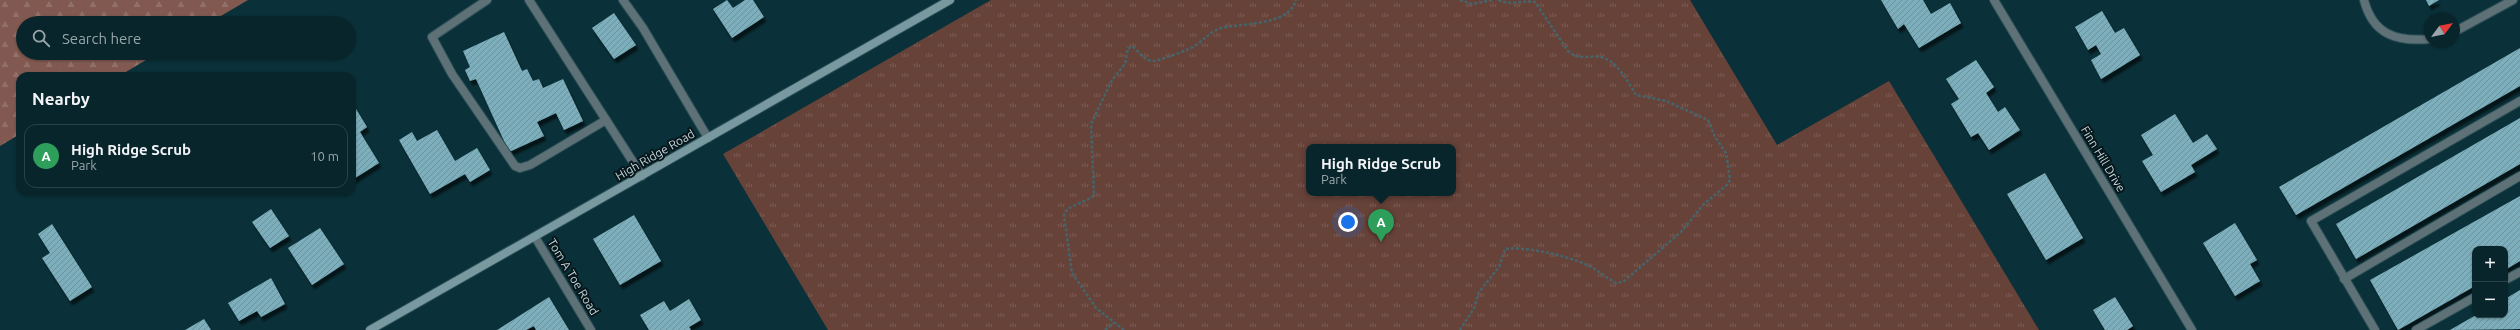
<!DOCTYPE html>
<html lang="en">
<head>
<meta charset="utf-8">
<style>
  :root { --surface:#08252b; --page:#112d33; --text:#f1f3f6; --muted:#98a5a9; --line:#294247; --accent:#1a73e8 }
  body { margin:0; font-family:Ubuntu,sans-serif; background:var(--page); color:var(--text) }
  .controls { position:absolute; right:12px; bottom:12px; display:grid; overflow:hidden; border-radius:8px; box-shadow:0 1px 3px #0004 }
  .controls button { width:36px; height:36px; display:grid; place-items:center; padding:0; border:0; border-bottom:1px solid var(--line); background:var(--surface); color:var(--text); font:20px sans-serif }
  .compass { position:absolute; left:2424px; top:12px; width:36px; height:36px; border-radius:50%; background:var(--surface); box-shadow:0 1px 3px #0004; rotate:58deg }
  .you { position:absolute; left:1348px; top:222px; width:14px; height:14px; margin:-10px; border:3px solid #fff; border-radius:50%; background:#1a73e8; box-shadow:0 0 0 6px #1a73e833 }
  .badge { display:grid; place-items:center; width:26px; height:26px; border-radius:50%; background:var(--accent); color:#fff; font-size:13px; font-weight:700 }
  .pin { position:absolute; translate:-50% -33px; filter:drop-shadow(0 1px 2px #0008) }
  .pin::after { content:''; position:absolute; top:21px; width:14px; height:12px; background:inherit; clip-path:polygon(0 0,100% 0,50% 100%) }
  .popup { position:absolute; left:1306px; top:144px; width:150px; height:52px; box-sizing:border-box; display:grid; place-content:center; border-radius:8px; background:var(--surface); filter:drop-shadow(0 1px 3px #0005); font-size:13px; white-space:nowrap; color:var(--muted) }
  .popup b { font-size:15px; color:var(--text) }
  .popup::after { content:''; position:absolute; left:50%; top:100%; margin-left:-8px; border:8px solid transparent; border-top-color:var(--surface) }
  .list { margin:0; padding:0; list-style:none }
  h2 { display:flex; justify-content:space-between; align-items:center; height:52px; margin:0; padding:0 16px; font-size:17px }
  h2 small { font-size:13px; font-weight:400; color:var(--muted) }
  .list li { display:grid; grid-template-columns:26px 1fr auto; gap:12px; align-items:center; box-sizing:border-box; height:64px; margin:0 8px 8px; padding:0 8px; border:1px solid var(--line); border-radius:12px }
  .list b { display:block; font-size:15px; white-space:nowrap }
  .list p { margin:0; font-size:13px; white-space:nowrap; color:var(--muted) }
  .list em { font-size:13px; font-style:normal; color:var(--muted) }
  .icon { flex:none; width:22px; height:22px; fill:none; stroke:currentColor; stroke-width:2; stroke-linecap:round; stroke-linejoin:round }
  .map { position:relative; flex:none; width:2520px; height:330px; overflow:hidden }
  .search { position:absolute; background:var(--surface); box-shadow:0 1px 3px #0004; left:16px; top:16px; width:340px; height:44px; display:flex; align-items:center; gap:10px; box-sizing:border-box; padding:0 14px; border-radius:22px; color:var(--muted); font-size:15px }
  .panel { position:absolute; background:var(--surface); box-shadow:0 1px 3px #0004; left:16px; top:72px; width:340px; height:124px; border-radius:12px }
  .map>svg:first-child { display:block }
  .grass { fill:url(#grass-tufts); fill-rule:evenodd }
  .forest { fill:url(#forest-firs) }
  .building { fill:url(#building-hatch); filter:url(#shadow) }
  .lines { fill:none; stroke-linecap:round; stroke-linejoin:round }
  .lane-casing { stroke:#2b4f57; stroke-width:10 }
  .street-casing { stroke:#2b4f57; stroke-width:10 }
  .secondary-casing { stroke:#2b4f57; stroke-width:10 }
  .path { stroke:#44656c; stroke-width:2.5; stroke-dasharray:3 2; stroke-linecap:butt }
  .lane { stroke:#5e7177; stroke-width:8 }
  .street { stroke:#5e7177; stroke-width:8 }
  .secondary { stroke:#7999a1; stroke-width:8 }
  .labels { text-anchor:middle; stroke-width:4; stroke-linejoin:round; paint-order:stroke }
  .street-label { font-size:12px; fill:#c4d8dd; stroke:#07161a }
</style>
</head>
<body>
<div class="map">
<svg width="2520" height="330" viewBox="0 0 2520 330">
  <defs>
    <pattern id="grass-tufts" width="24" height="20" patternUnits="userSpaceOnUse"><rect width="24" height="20" fill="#674239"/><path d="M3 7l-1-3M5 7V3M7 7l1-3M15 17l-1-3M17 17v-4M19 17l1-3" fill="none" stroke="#7b5d55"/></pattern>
    <pattern id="forest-firs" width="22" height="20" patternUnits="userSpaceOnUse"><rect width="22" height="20" fill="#815950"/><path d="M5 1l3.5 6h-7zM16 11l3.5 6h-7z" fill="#917069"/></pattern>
    <pattern id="building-hatch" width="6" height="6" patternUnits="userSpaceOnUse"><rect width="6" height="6" fill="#7daebb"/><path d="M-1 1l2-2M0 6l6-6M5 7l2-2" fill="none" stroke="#6c939d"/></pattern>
    <filter id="shadow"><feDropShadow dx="2.5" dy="4.5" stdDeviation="1" flood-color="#0009"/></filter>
  </defs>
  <rect width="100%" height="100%" fill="#0a3139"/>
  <path class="grass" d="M 991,0 L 1690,0 L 1777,145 L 1889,81 L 2039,330 L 828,330 L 723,154 ZM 1309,147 L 1453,147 L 1453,193 L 1309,193 Z"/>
  <path class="forest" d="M 0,0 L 248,0 L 209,23 L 23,23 L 23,53 L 158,53 L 119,76 L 20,76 L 20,134 L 0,146 Z"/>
  <g class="building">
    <path d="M 727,0 L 733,8 L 745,0 L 753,0 L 764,17 L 732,38 L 713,9 Z"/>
    <path d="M 1881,0 L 1923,0 L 1931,14 L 1950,3 L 1961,23 L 1919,48 L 1904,24 L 1898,29 Z"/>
    <path d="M 2426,0 L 2439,0 L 2429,6 Z"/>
    <path d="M 2102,11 L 2115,33 L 2124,28 L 2140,55 L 2101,79 L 2091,60 L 2101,54 L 2096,45 L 2088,50 L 2075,27 Z"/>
    <path d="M 614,13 L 636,45 L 614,59 L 592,28 Z"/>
    <path d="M 504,32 L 522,71 L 527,69 L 533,81 L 539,79 L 543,88 L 563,79 L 583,121 L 564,130 L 556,113 L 537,122 L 544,136 L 509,152 L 476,79 L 470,81 L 465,70 L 470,67 L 463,51 Z"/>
    <path d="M 2520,48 L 2520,86 L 2296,215 L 2279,187 Z"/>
    <path d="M 1976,60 L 1994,87 L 1986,93 L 1998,112 L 2005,107 L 2020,130 L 1989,150 L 1978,133 L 1971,137 L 1951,104 L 1959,99 L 1946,79 Z"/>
    <path d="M 353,104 L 367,127 L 360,132 L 379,163 L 352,180 Z"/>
    <path d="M 2175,114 L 2193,143 L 2207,134 L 2217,149 L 2191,165 L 2195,172 L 2161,192 L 2142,161 L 2153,155 L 2141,135 Z"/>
    <path d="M 2520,118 L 2520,164 L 2356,259 L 2336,224 Z"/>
    <path d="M 437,130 L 455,161 L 477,148 L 490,170 L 470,182 L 465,174 L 430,194 L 399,140 L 412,132 L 417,141 Z"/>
    <path d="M 2045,173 L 2083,238 L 2046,260 L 2007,194 Z"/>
    <path d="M 2520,196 L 2520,261 L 2505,270 L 2505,249 L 2475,249 L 2475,286 L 2398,330 L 2370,280 Z"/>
    <path d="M 271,209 L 289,236 L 270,248 L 252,222 Z"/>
    <path d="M 634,215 L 661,261 L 620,285 L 593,239 Z"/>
    <path d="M 2235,223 L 2257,260 L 2250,264 L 2260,281 L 2235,296 L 2203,243 Z"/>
    <path d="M 52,224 L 92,287 L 70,301 L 42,258 L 50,253 L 38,234 Z"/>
    <path d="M 320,228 L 344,264 L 312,285 L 288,248 Z"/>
    <path d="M 271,278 L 285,304 L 261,317 L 257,311 L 239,321 L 228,303 Z"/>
    <path d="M 2520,290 L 2520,329 L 2450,330 L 2476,315 L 2505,315 L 2505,299 Z"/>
    <path d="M 549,297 L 569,330 L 536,330 L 534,326 L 526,330 L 497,330 Z"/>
    <path d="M 2115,297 L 2133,326 L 2127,330 L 2105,330 L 2093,310 Z"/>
    <path d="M 689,299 L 701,320 L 689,327 L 691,330 L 649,330 L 640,315 L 664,301 L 670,311 Z"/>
    <path d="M 204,319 L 211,330 L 185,330 Z"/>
  </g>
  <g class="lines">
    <defs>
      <g id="lane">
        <path d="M 487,0 L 432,37 L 452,74 L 515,166 L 520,168 L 530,165 L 606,120"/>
        <path d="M 529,0 L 642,176"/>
        <path d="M 623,0 L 643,28 L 708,138"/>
        <path d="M 2364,0 C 2373,35 2397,42 2430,39"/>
        <path d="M 2454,32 L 2513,0"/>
        <path d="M 2344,279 L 2520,176"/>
        <path d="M 2505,280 L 2520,272"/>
        <path d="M 2375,330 L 2311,221 L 2520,101"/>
        <path d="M 2416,330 L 2475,297"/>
      </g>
      <g id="street">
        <path d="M 1994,0 L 2192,330"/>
        <path d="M 535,237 L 591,330"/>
      </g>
      <path id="secondary" d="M 370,330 L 950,0"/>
    </defs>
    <use href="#lane" class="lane-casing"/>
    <use href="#street" class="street-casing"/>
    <use href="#secondary" class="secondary-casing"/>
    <g class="path">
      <path d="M 1460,0 L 1472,4 L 1493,0"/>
      <path d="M 1105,330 L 1114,323"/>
      <path d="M 1124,330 L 1096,308 L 1072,273 L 1064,215 C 1066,205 1087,203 1094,195 L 1091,124 L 1112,80 L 1125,64 L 1128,48 L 1133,47 C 1139,52 1145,61 1153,61 C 1158,61 1192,49 1196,45 C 1205,39 1211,31 1221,28 C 1241,23 1289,26 1296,0"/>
      <path d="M 1460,330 L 1474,308 L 1479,292 L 1499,267 L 1505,249 C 1526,246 1568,256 1587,265 C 1597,269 1606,278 1616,283 L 1623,282 L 1681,232 L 1704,204 L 1728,184 L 1730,179 L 1726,153 L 1715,137 L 1708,120 L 1666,101 L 1636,95 C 1628,82 1617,60 1600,57 C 1587,55 1579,61 1568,51 L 1535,2 C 1522,0 1511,6 1498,0"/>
    </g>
    <use href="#lane" class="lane"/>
    <use href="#street" class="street"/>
    <use href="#secondary" class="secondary"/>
  </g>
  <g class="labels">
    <g class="street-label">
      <text transform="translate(655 155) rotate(-30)" y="4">High Ridge Road</text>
      <text transform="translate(2103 159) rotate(59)" y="4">Finn Hill Drive</text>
      <text transform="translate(573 277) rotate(59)" y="4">Tom A Toe Road</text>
    </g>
  </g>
</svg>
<div class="controls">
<button>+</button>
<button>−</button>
</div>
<svg class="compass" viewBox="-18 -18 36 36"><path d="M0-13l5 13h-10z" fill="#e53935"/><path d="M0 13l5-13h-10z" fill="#98a5a9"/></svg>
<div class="you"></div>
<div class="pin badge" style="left:1381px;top:242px;background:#2e9e5b">A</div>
<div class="popup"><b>High Ridge Scrub</b>Park</div>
<div class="search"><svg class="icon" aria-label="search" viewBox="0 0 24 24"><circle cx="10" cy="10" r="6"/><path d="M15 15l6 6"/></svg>Search here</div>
<section class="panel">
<h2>Nearby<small></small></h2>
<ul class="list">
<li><span class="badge" style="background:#2e9e5b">A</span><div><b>High Ridge Scrub</b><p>Park</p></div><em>10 m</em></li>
</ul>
</section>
</div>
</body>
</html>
